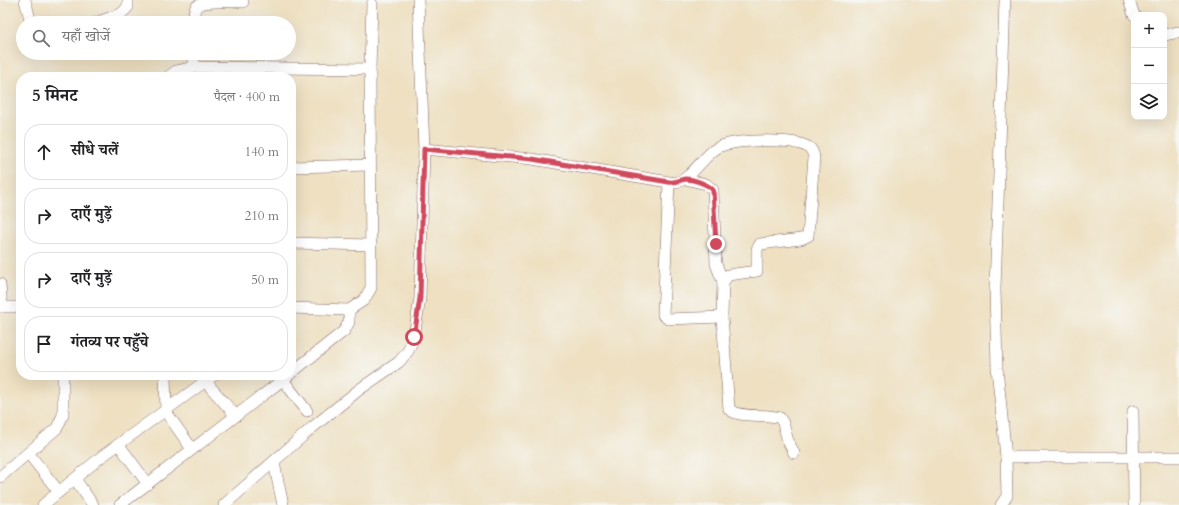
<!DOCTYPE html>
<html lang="hi">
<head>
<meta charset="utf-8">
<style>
  :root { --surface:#fff; --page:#f6f6f6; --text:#202124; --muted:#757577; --line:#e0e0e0 }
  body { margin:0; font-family:Cardo,"Noto Serif Devanagari",serif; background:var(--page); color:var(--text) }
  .controls { position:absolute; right:12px; top:12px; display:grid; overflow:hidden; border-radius:8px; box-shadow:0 4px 16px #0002 }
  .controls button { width:36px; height:36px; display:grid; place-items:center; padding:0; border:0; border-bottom:1px solid var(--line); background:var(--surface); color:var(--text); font:20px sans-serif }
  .stop { position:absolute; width:12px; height:12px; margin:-9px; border:3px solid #d1495b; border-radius:50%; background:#fff }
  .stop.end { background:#d1495b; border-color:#fff; box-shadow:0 1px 4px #0008 }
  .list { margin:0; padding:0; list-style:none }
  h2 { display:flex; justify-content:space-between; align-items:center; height:52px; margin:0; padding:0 16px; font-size:17px }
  h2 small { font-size:13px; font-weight:400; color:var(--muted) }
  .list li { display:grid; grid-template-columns:26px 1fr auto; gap:12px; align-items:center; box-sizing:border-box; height:56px; margin:0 8px 8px; padding:0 8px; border:1px solid var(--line); border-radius:16px }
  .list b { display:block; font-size:15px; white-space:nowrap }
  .list em { font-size:13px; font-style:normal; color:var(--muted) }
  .icon { flex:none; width:22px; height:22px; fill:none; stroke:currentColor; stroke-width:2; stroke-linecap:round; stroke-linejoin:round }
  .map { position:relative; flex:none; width:1179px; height:505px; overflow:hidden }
  .search { position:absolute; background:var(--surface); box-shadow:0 4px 16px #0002; left:16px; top:16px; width:280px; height:44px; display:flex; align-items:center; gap:10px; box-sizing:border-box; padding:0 14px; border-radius:22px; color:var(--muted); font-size:15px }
  .panel { position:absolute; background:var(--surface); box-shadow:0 4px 16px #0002; left:16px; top:72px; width:280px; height:308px; border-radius:16px }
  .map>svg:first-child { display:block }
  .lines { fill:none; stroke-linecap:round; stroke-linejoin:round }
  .minor-casing { stroke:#836360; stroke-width:12 }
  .minor { stroke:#fff; stroke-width:11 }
  .route { stroke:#d1495b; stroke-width:5 }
</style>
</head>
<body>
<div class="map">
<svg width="1179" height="505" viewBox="0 0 1179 505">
  <rect width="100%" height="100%" fill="#f6f6f2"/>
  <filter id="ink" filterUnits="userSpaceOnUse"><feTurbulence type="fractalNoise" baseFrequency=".025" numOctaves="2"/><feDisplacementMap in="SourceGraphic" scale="8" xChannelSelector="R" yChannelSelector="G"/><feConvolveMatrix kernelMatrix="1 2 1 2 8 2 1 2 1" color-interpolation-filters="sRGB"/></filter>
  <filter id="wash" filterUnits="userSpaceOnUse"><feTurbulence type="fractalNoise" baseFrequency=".012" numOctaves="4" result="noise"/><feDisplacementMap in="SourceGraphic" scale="16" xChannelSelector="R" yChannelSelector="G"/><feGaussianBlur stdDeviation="0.9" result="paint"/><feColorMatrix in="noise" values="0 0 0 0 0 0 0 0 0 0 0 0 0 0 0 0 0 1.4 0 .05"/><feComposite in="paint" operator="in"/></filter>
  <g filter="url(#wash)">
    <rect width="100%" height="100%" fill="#eee0c1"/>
  </g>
  <g filter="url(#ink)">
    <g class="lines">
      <defs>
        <g id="minor">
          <path d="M 25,0 L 31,23"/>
          <path d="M 1129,0 L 1134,15"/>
          <path d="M 95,23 L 121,14 L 128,7 L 128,0"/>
          <path d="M 194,23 C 194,18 193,12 196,7 C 202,0 233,2 243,2"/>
          <path d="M 1164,35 L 1179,32"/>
          <path d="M 194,53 L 194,67"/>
          <path d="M 168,77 L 176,71 L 194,67 L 370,69"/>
          <path d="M 424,149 L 532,159 L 675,183 C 692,179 702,157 717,148 C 733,139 793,138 808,147 C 812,149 813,153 814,157 L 808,236 L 801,239 L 760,244 L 757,249 L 757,271 L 728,275 L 723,282 L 722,317 L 729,409 C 739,419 766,413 780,418 L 783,423 L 788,441 L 794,453"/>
          <path d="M 291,167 L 370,165"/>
          <path d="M 685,179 L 706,184 L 713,190 L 716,264 L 723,282"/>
          <path d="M 669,183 L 663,315 L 668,319 L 722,317"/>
          <path d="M 291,243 L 371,245"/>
          <path d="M 0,284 L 2,307"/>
          <path d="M 0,307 L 21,307"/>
          <path d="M 291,308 L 349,310 L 364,300 L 371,288 L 370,69 L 372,4"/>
          <path d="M 291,373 L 344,331 L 349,322 L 349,310"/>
          <path d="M 165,375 L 166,412 L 192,449"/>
          <path d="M 283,380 L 307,411"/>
          <path d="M 205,381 L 236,416"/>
          <path d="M 1133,411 L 1134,505"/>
          <path d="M 119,445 L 148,484"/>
          <path d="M 29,454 L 59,492"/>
          <path d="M 1006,457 L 1179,457"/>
          <path d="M 274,463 L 283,505"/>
          <path d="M 0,477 L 57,428 L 63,415 L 63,375"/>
          <path d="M 75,479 L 93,505"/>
          <path d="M 43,505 L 101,457 L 214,375"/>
          <path d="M 120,505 L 289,375"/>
          <path d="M 224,505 L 313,427 L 360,389 L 399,362 L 408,351 L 414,337 L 420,298 L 424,149 L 418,0"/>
          <path d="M 1001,505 L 1007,496 L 1006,457 L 997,368 L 995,289 L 1005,0"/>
        </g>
      </defs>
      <use href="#minor" class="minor-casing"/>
      <use href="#minor" class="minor"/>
    </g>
  </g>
  <g class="lines" filter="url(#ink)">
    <path class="route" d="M 414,337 L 420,298 L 424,149 L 532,159 L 669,182 C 675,183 680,180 685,179 C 693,179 708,184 713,190 L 716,244"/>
  </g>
</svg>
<div class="controls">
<button>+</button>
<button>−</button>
<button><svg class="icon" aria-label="layers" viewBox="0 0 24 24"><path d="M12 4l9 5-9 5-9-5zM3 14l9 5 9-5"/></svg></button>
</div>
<div class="stop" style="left:414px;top:337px"></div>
<div class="stop end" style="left:716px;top:244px"></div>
<div class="search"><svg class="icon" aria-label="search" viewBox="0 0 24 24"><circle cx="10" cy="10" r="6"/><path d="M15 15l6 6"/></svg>यहाँ खोजें</div>
<section class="panel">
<h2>5 मिनट<small>पैदल · 400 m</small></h2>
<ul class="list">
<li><svg class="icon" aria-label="ahead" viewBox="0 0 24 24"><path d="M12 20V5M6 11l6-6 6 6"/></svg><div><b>सीधे चलें</b></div><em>140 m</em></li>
<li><svg class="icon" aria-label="right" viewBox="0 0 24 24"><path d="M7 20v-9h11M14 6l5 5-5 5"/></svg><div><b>दाएँ मुड़ें</b></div><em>210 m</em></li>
<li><svg class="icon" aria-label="right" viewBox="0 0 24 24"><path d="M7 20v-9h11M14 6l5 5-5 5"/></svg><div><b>दाएँ मुड़ें</b></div><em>50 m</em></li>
<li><svg class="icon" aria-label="arrive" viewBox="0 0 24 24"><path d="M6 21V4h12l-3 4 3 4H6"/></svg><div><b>गंतव्य पर पहुँचे</b></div></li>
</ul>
</section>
</div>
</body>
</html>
